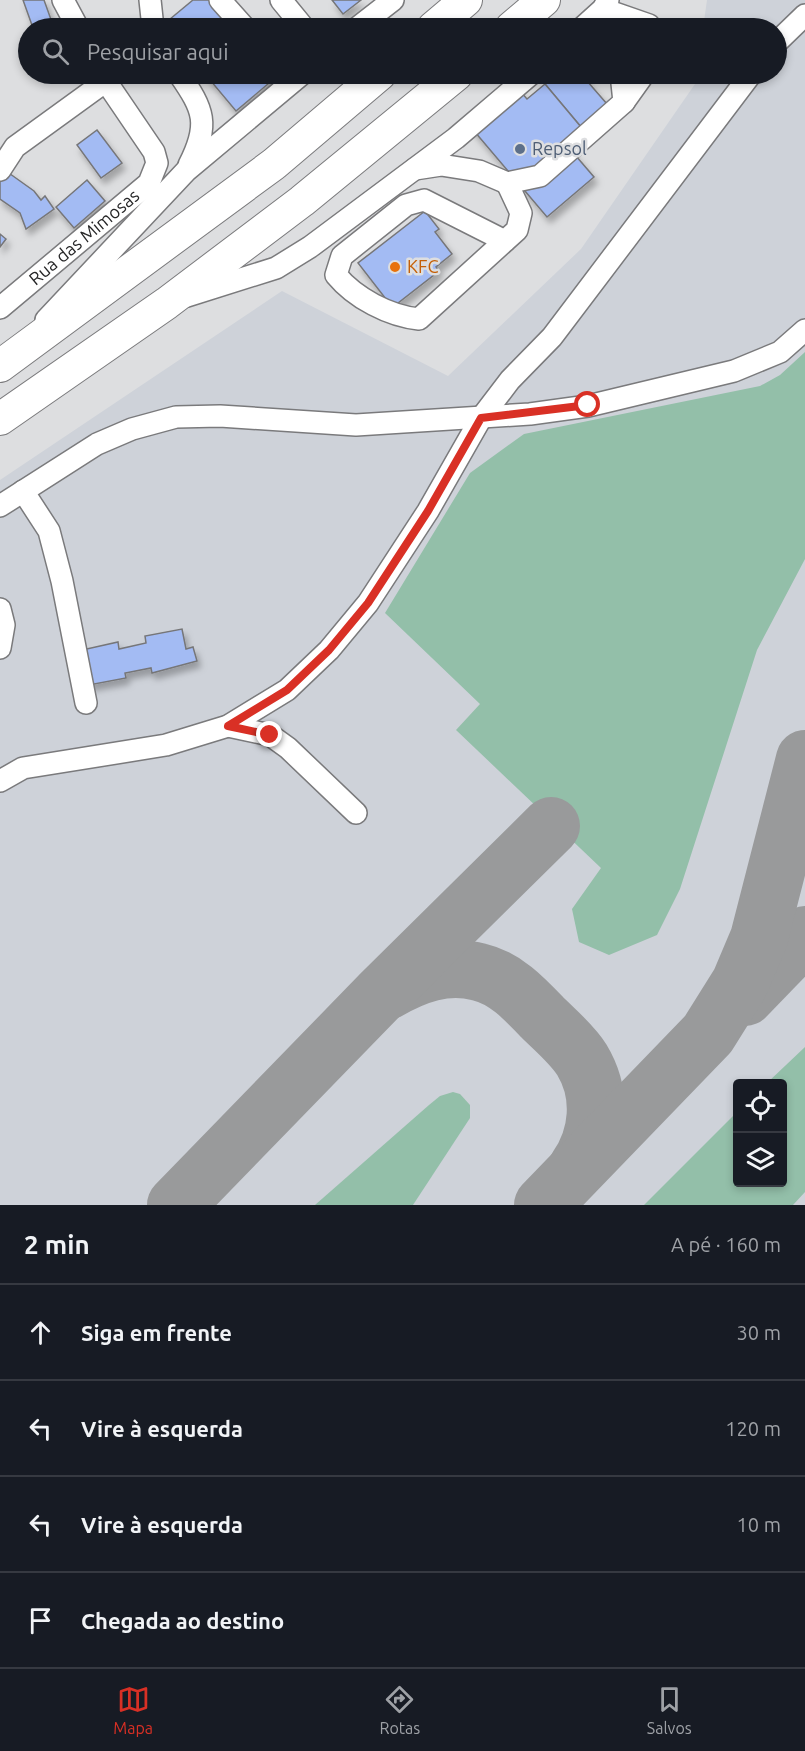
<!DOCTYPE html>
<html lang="pt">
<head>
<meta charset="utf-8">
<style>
  :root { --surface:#171b24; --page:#242831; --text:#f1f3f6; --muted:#9ea1a6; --line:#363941; --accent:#d93025 }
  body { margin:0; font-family:Ubuntu,sans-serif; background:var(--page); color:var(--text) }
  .controls { position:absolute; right:18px; bottom:18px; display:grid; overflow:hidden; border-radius:6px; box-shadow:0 3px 9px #0003 }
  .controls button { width:54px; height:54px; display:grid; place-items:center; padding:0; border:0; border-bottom:2px solid var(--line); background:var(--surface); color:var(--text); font:30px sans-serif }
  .stop { position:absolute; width:18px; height:18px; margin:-14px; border:4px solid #d93025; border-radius:50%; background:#fff }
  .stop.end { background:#d93025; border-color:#fff; box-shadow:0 2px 6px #0008 }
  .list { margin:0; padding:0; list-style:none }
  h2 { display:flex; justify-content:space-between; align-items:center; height:78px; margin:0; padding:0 24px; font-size:26px }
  h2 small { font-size:20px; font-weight:400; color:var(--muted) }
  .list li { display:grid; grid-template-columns:39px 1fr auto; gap:18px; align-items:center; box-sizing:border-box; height:96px; padding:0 24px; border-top:2px solid var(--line) }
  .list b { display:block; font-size:22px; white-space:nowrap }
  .list em { font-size:20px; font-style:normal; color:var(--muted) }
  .icon { flex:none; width:33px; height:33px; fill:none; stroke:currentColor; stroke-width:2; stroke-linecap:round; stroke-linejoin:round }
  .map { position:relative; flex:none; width:805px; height:1205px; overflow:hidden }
  .search { position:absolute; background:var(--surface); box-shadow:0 3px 9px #0003; left:18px; right:18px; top:18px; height:66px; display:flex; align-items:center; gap:15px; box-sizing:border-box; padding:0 21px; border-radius:33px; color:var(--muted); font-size:22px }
  .sheet { height:462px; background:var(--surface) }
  nav { display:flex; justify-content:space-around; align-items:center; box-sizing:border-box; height:84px; border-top:2px solid var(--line); background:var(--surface); font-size:16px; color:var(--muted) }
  nav a { display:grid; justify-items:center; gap:3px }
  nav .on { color:var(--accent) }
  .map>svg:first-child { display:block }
  .built { fill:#ced2d9; fill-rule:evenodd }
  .green { fill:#93bfa9 }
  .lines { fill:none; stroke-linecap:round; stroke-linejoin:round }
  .taxiway { stroke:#999a9b; stroke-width:58 }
  .building { fill:#a3bbf3; stroke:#767678; stroke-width:1.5; filter:url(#shadow) }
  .minor-casing { stroke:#7a7a7c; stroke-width:24 }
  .highway-casing { stroke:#7a7a7c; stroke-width:34 }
  .minor { stroke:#fff; stroke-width:21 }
  .highway { stroke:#fff; stroke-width:32 }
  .route { stroke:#d93025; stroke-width:8 }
  .service-dot { fill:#5c6f8a; stroke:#dddee0; stroke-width:2 }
  .food-dot { fill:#e8710a; stroke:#dddee0; stroke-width:2 }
  .labels { text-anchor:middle; stroke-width:5; stroke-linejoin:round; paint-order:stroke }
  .service-label { font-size:18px; fill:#4e5e75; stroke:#dddee0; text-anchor:start }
  .street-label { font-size:18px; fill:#262627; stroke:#dddee0 }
  .food-label { font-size:18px; fill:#c56008; stroke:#dddee0; text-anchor:start }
</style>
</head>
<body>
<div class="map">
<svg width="805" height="1205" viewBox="0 0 805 1205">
  <defs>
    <filter id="shadow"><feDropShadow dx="3.5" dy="6" stdDeviation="3" flood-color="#0004"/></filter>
  </defs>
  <rect width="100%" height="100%" fill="#dddee0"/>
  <path class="built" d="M 707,0 L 805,0 L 805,1205 L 0,1205 L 0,480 L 282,291 L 448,376 L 581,249 L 695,84 L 696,74 L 776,74 L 776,28 L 703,28 ZM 738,1084 L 782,1084 L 782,1182 L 738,1182 Z"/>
  <g class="green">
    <path d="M 805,352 L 805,559 L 757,650 L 680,889 L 657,935 L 609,955 L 579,942 L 572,909 L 601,868 L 456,730 L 480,704 L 385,613 L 470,473 L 524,434 L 760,386 L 780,375 Z"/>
    <path d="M 805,1047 L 805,1192 L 793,1205 L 644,1205 L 737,1112 L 738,1182 L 782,1182 L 782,1084 L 767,1083 Z"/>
    <path d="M 453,1092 L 460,1094 L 470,1105 L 470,1118 L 413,1205 L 315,1205 L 429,1105 L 440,1096 Z"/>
  </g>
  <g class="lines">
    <g class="taxiway">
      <path d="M 387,991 C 415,975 446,963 479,972 C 505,978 524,998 542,1017 C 555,1030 572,1044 582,1060 C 603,1095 599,1136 577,1168"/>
      <path d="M 745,997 L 805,935"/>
      <path d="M 176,1205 L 381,994 L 551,826"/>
      <path d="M 543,1205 L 708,1034 L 740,983 L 759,938 L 805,759"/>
    </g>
  </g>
  <g class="building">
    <path d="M 23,0 L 44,0 L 54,28 L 33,28 Z"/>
    <path d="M 193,0 L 210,0 L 234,28 L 167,28 L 164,24 Z"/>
    <path d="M 332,0 L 361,0 L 343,14 Z"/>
    <path d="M 205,74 L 272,74 L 275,78 L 236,111 Z"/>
    <path d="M 557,74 L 581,74 L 607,104 L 581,127 L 545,84 Z"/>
    <path d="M 545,84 L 581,127 L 564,142 L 594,177 L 547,217 L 469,125 L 515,85 L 527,99 Z"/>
    <path d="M 97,130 L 122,163 L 101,178 L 77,145 Z"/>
    <path d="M 6,171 L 34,191 L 41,200 L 45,196 L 54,209 L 26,229 L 20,213 L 0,199 L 0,181 Z"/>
    <path d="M 87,180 L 105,201 L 74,228 L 56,207 Z"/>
    <path d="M 425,211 L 439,229 L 435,232 L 452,254 L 436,267 L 439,271 L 398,303 L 389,303 L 358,263 Z"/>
    <path d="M 0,234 L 6,239 L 0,247 Z"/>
    <path d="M 182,629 L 186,649 L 193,647 L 197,661 L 152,673 L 151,668 L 125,673 L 126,678 L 89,685 L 82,650 L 118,642 L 119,649 L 146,643 L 145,636 Z"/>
  </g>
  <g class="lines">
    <defs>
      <g id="minor">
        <path d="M 63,0 L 78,28"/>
        <path d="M 150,0 L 153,28"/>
        <path d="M 220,0 L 245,28"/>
        <path d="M 281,0 L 304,28"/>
        <path d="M 603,9 L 649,25 L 648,28"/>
        <path d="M 357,28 L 393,0"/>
        <path d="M 582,28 L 603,9 L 608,0"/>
        <path d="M 776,43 L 805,15"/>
        <path d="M 179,74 C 204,110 210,124 189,165"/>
        <path d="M 624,102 L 644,74"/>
        <path d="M 415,169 L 441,165 L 479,171 L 507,183 L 540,176 L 624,102 L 621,74"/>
        <path d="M 0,170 L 15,147 L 106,81"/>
        <path d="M 505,241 L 424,200 L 406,205 L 342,256 L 336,275 C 355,298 389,316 419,319 L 517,230 L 521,213 L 507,183"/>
        <path d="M 187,296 L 276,268 L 310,247 L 456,138 L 531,74"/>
        <path id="s1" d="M 0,308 L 149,183 L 157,163 L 154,152 L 101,74"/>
        <path d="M 46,320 L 186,171 L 302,74"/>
        <path d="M 23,491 L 49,531 L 62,581 L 86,703"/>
        <path d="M 0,506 L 97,444 L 132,429 L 176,417 L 220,416 L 356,425 L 530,414 L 588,406 L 734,371 L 780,352 L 805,330"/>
        <path d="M 0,609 L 4,625 L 0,648"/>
        <path d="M 228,726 L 270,735 L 288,748 L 356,813"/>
        <path d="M 0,781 L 23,768 L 166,745 L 228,726 L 287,690 L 329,650 L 368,603 L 428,511 L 481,418 L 510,380 L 552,337 L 751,74"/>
      </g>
      <g id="highway">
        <path d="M 433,28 L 466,0"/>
        <path d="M 511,28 L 544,0"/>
        <path d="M 0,366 L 274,164 L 380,74"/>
        <path d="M 0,419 L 167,303 L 302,201 L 457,74"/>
      </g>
    </defs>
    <use href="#minor" class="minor-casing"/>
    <use href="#highway" class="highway-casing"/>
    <use href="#minor" class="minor"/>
    <use href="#highway" class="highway"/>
  </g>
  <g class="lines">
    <path class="route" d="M 270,735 L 228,726 L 287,690 L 329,650 L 368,603 L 428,511 L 481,418 L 588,405"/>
  </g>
  <circle class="service-dot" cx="520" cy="149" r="6"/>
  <circle class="food-dot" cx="395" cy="267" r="6"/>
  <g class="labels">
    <g class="service-label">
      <text x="532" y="155">Repsol</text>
    </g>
    <g class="street-label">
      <text dy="6" stroke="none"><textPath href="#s1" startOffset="110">Rua das Mimosas</textPath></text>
    </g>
    <g class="food-label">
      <text x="407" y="273">KFC</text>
    </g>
  </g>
</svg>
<div class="controls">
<button><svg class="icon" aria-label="locate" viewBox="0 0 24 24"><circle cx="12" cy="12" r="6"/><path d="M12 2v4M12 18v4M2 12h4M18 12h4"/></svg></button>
<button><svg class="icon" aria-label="layers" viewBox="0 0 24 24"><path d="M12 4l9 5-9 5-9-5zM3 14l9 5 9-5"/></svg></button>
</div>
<div class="stop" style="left:588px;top:405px"></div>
<div class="stop end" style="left:270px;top:735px"></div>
<div class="search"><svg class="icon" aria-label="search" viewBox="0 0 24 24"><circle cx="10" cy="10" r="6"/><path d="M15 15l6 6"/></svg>Pesquisar aqui</div>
</div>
<section class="sheet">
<h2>2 min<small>A pé · 160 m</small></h2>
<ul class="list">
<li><svg class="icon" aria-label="ahead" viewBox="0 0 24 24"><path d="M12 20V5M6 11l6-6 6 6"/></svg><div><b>Siga em frente</b></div><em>30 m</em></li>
<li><svg class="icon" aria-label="left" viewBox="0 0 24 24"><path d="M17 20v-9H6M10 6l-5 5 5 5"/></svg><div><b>Vire à esquerda</b></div><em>120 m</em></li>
<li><svg class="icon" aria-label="left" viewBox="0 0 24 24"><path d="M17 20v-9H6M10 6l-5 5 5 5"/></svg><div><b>Vire à esquerda</b></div><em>10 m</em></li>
<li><svg class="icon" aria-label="arrive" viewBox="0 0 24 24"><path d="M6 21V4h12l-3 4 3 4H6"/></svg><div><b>Chegada ao destino</b></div></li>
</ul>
</section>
<nav>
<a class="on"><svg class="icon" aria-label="map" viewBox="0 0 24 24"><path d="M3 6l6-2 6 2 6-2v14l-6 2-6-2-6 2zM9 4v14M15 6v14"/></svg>Mapa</a>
<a><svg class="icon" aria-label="directions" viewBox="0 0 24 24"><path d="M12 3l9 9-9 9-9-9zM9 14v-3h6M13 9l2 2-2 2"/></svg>Rotas</a>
<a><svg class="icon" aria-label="saved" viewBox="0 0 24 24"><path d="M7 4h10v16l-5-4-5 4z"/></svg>Salvos</a>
</nav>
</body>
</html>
